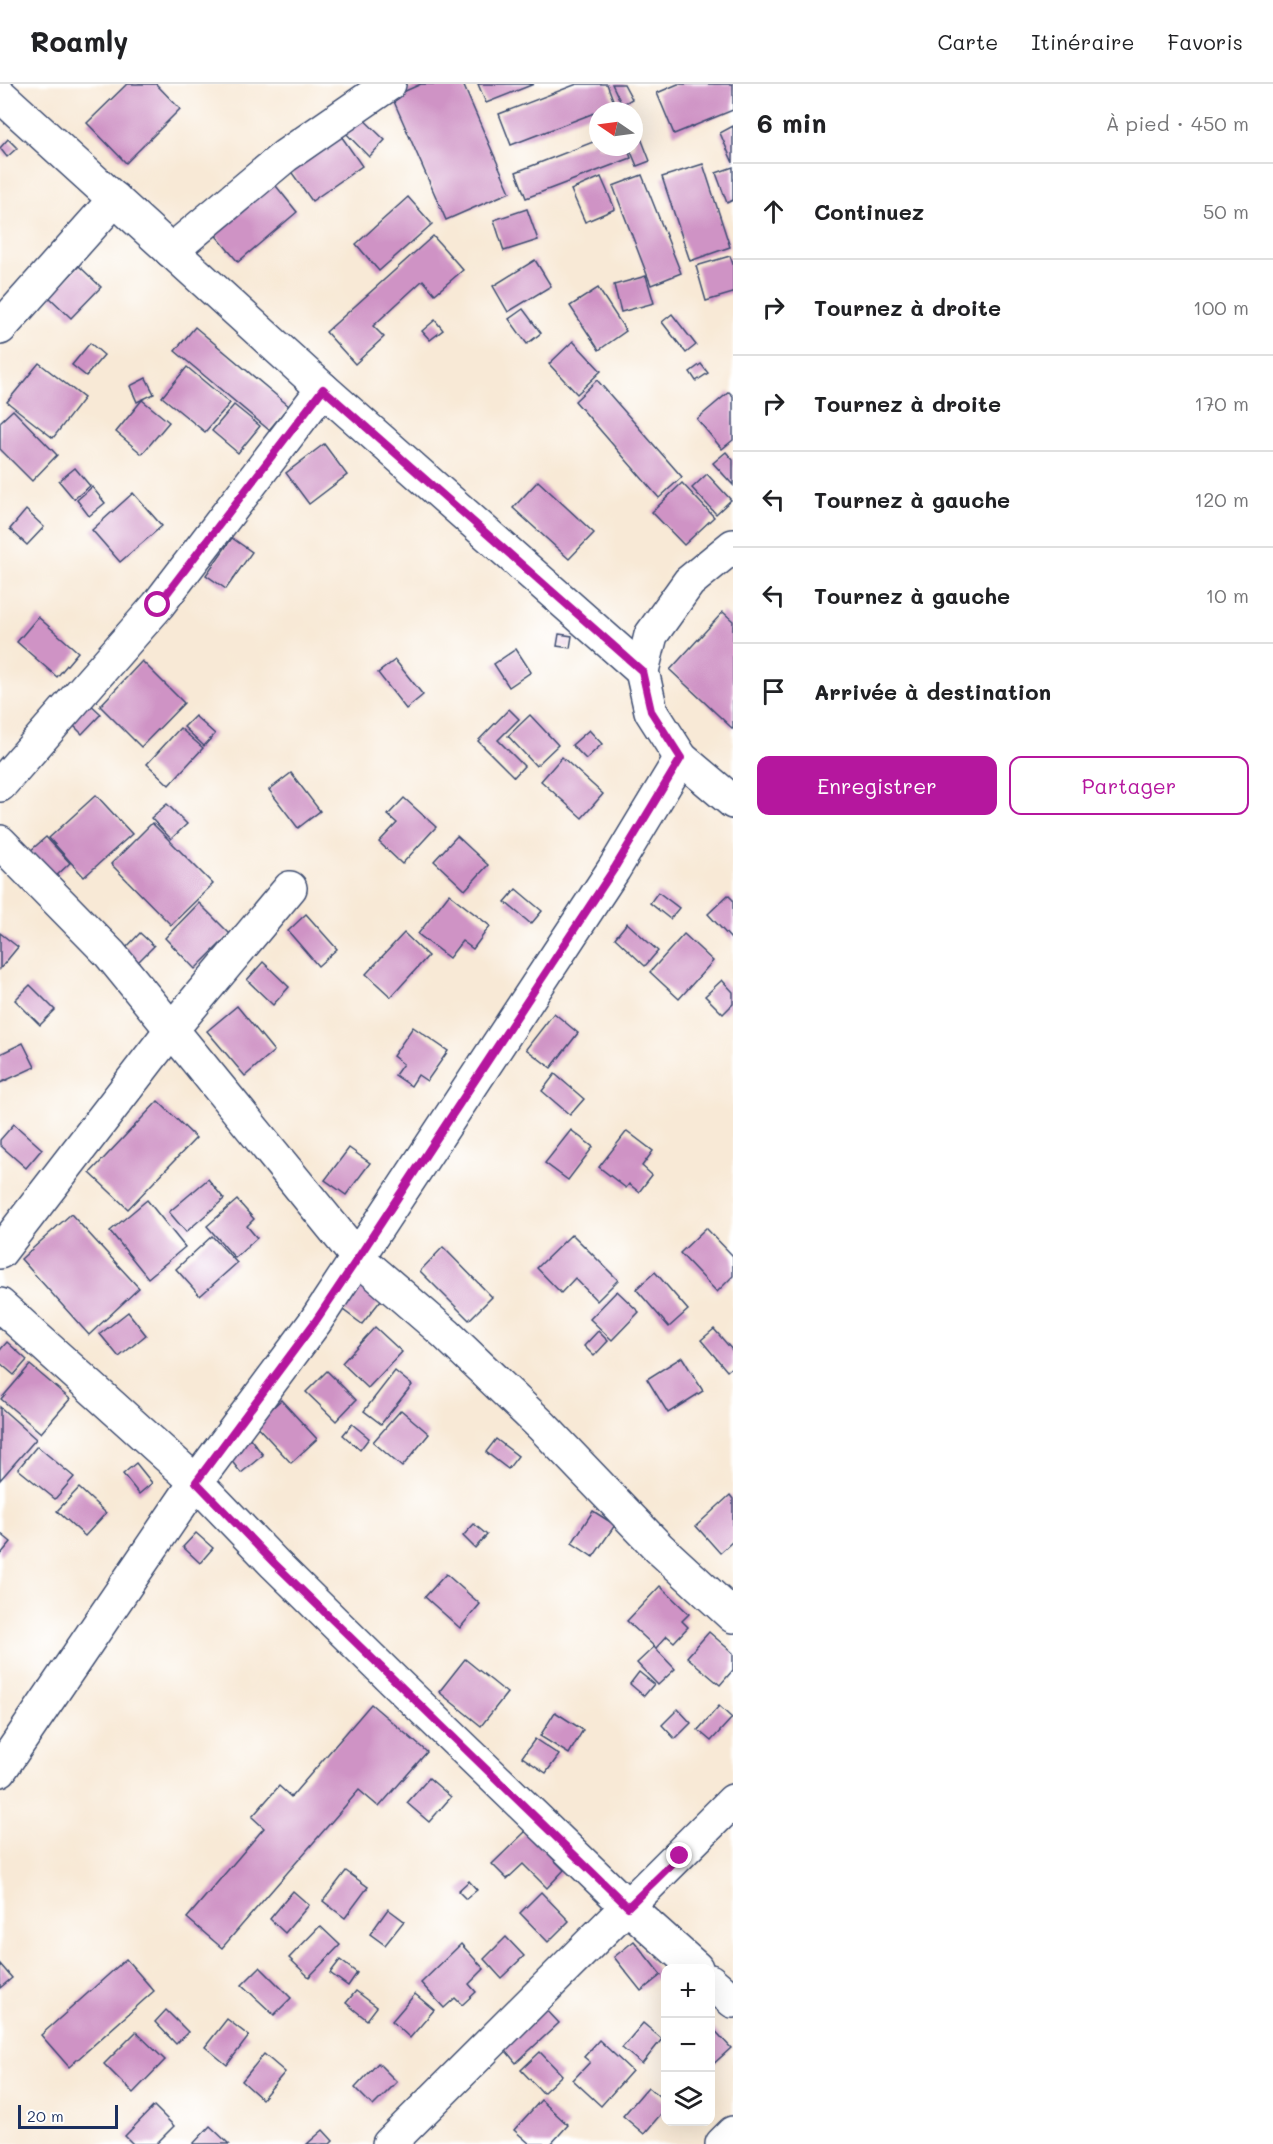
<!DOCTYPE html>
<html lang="fr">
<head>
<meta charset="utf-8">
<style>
  :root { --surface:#fff; --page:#f2f2f2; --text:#202124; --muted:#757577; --line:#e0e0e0; --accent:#b5179e }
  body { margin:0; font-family:Mali,sans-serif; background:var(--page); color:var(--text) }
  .controls { position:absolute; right:18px; bottom:18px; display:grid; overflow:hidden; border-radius:12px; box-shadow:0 6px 24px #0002 }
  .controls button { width:54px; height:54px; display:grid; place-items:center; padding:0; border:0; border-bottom:2px solid var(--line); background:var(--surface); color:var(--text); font:30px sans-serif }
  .compass { position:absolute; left:589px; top:18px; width:54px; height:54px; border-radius:50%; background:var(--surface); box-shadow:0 6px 24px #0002; rotate:283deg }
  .scale { position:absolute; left:18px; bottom:15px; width:100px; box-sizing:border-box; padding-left:6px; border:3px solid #1b2f5e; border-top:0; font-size:16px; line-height:21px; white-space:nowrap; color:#1b2f5e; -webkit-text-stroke:4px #fff; paint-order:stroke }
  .stop { position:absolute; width:18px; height:18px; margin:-14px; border:4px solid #b5179e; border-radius:50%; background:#fff }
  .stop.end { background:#b5179e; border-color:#fff; box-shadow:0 2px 6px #0008 }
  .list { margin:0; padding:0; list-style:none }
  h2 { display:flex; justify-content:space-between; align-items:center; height:78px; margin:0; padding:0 24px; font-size:26px }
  h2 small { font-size:20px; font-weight:400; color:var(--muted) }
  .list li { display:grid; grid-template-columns:39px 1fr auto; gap:18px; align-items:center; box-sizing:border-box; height:96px; padding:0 24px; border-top:2px solid var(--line) }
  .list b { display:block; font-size:22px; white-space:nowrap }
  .list em { font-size:20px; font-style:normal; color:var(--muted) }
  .actions { display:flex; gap:12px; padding:18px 24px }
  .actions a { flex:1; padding:14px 0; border:2px solid var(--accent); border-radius:12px; text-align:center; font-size:21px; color:var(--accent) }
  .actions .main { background:var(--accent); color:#fff }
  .icon { flex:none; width:33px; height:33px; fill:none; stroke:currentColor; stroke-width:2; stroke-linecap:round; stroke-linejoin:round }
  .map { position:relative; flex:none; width:733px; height:2060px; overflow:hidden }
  header { display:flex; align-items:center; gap:36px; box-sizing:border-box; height:84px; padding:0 30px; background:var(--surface); border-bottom:2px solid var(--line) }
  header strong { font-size:28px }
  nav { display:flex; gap:33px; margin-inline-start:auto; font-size:21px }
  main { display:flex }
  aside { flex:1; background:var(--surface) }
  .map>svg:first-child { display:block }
  .building { fill:#cf93c5 }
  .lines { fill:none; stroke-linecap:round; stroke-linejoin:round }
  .minor-casing { stroke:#3c4b70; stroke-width:36 }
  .minor { stroke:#fff; stroke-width:33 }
  .route { stroke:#b5179e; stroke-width:8 }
</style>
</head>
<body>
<header>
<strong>Roamly</strong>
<nav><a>Carte</a><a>Itinéraire</a><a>Favoris</a></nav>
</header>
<main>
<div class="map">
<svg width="733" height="2060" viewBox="0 0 733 2060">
  <rect width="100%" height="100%" fill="#fff"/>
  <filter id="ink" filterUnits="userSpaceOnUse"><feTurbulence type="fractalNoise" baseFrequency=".0167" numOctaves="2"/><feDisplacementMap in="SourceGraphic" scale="12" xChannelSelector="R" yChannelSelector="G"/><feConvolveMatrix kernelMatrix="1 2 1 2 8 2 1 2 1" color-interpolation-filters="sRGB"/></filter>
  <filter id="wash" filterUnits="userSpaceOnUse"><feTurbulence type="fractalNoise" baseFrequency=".008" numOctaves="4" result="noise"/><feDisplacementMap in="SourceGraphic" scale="24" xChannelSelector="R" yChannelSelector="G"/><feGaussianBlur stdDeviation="1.35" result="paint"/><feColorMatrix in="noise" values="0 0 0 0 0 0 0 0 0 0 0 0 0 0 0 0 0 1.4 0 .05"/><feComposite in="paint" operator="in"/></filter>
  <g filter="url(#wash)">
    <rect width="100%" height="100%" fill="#f8e9d6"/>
    <g id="blocks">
      <g class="building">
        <path d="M 127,0 L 156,0 L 180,25 L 126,79 L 87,39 Z"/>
        <path d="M 421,0 L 463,0 L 510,108 L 446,136 L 392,13 Z"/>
        <path d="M 478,0 L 534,0 L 486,19 Z"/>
        <path d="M 577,0 L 607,0 L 615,21 L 511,61 L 499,30 Z"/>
        <path d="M 612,0 L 624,0 L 632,15 L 622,21 Z"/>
        <path d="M 678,0 L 733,0 L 733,26 L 674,50 L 657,9 Z"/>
        <path d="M 357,29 L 385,56 L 369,73 L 342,45 Z"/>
        <path d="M 634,36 L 650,77 L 637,82 L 629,63 L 634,63 Z"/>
        <path d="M 733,42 L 733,79 L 720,49 Z"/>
        <path d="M 337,46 L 362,82 L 312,117 L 287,82 Z"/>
        <path d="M 8,55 L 17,64 L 7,73 L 0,64 Z"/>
        <path d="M 598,56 L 598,63 L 627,63 L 631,74 L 526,114 L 516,88 Z"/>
        <path d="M 703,80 L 730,163 L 690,177 L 662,93 Z"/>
        <path d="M 733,83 L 733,116 L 727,119 L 716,89 Z"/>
        <path d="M 642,91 L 681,189 L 651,201 L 613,102 Z"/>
        <path d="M 268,92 L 297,128 L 238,178 L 208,142 Z"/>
        <path d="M 601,93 L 615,125 L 585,138 L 571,106 Z"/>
        <path d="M 408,113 L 432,140 L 379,187 L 356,160 Z"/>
        <path d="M 527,125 L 538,156 L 504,167 L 494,136 Z"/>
        <path d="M 433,152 L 463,186 L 435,210 L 423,196 L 373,242 L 384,253 L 355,280 L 326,248 Z"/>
        <path d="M 730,172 L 733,180 L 733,209 L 706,217 L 696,182 Z"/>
        <path d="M 535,176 L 551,202 L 508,228 L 493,202 Z"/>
        <path d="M 79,182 L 101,203 L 71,234 L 49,213 Z"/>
        <path d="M 646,192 L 654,219 L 621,228 L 614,201 Z"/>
        <path d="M 598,204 L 626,247 L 599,266 L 570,222 Z"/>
        <path d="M 523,225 L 541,249 L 527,260 L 509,235 Z"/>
        <path d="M 672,230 L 696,261 L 686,269 L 662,238 Z"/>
        <path d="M 435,236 L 443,246 L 430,256 L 422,247 Z"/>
        <path d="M 195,243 L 289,322 L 269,346 L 175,267 Z"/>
        <path d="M 573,257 L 601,287 L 577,310 L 549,280 Z"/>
        <path d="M 90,259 L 104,271 L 86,292 L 72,281 Z"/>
        <path d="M 39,279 L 84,314 L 53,354 L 7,318 Z"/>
        <path d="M 701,280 L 708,289 L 696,297 L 690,288 Z"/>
        <path d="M 187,283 L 230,319 L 205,348 L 162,313 Z"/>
        <path d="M 146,294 L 154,310 L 137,318 L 130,302 Z"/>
        <path d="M 597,296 L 682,393 L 659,414 L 575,317 Z"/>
        <path d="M 729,308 L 733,312 L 733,356 L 722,365 L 697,335 Z"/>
        <path d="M 142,316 L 169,338 L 142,370 L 116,348 Z"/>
        <path d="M 234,321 L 260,342 L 238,369 L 212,347 Z"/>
        <path d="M 13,326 L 57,371 L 32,397 L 0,365 L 0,338 Z"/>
        <path d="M 324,360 L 347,391 L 309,420 L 286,389 Z"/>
        <path d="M 726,368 L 733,376 L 733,401 L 713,379 Z"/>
        <path d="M 75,384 L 90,402 L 74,415 L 59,397 Z"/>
        <path d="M 707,390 L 731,416 L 716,430 L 692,404 Z"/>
        <path d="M 538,397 L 594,449 L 569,475 L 513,424 Z"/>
        <path d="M 682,399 L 714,433 L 684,461 L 652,428 Z"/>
        <path d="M 92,403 L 105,419 L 89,432 L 77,416 Z"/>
        <path d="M 133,409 L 162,442 L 120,478 L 92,446 Z"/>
        <path d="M 26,426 L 44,443 L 27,461 L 10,445 Z"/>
        <path d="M 232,454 L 252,468 L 226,505 L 206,491 Z"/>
        <path d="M 723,528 L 733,537 L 733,645 L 670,586 Z"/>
        <path d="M 38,533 L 78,568 L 57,593 L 17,558 Z"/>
        <path d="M 559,550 L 572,552 L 570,564 L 557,562 Z"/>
        <path d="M 516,565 L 531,588 L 509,603 L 494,580 Z"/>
        <path d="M 395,576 L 423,611 L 406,625 L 378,589 Z"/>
        <path d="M 142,577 L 184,619 L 141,663 L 100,622 Z"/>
        <path d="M 88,618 L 101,630 L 82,650 L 69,637 Z"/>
        <path d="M 509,625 L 519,635 L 498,656 L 524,682 L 514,693 L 478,657 Z"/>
        <path d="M 530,631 L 558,661 L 536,682 L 508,652 Z"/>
        <path d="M 195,632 L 215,650 L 204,662 L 184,643 Z"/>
        <path d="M 180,644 L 203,664 L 169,701 L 147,680 Z"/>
        <path d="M 589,646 L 602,660 L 586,675 L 572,661 Z"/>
        <path d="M 562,673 L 603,710 L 582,734 L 541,697 Z"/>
        <path d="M 291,689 L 320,727 L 298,744 L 269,706 Z"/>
        <path d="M 96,711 L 132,750 L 84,793 L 49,754 Z"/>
        <path d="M 404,714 L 436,743 L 402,780 L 379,758 L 397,739 L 388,731 Z"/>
        <path d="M 167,720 L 187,740 L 171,755 L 151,734 Z"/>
        <path d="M 152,739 L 213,800 L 171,841 L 111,780 Z"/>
        <path d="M 457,752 L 488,781 L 465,806 L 434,777 Z"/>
        <path d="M 46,753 L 70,779 L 54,794 L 29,768 Z"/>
        <path d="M 516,805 L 542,827 L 531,840 L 505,818 Z"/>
        <path d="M 658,808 L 679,824 L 670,835 L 650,819 Z"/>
        <path d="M 449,810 L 490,842 L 473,865 L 462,857 L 449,874 L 418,850 Z"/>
        <path d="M 728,811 L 733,816 L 733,857 L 708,830 Z"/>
        <path d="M 199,819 L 230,850 L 195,885 L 165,854 Z"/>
        <path d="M 306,830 L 337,865 L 318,882 L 288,847 Z"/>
        <path d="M 627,839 L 658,867 L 645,882 L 615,854 Z"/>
        <path d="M 0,849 L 18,863 L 0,885 Z"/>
        <path d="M 140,849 L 154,862 L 137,879 L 124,866 Z"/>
        <path d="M 404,849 L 428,872 L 391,913 L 366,890 Z"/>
        <path d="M 684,850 L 713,877 L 679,915 L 650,888 Z"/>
        <path d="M 263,878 L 289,903 L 273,921 L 247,896 Z"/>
        <path d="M 722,896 L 733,908 L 733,920 L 723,930 L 705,912 Z"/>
        <path d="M 30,901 L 55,926 L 40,941 L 15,916 Z"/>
        <path d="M 237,922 L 274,967 L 245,992 L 207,947 Z"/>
        <path d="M 554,929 L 578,949 L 551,984 L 526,965 Z"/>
        <path d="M 413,943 L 448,967 L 427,997 L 418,991 L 411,1002 L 395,991 L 403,980 L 393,972 Z"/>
        <path d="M 23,959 L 35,983 L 0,999 L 0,970 Z"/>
        <path d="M 555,990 L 584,1015 L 570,1031 L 542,1007 Z"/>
        <path d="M 158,1017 L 196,1054 L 128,1125 L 90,1089 Z"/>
        <path d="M 14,1040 L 42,1065 L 26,1084 L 0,1061 L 0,1056 Z"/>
        <path d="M 571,1046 L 593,1063 L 568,1096 L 545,1079 Z"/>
        <path d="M 627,1047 L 653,1067 L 642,1082 L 652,1091 L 639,1108 L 629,1100 L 626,1104 L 599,1083 Z"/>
        <path d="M 349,1064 L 370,1079 L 346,1111 L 325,1096 Z"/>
        <path d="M 208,1095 L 224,1115 L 186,1148 L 169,1128 Z"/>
        <path d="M 147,1116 L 185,1163 L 148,1194 L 110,1147 Z"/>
        <path d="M 237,1116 L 254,1135 L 247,1142 L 257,1154 L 235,1174 L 207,1142 Z"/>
        <path d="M 71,1130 L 139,1204 L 89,1251 L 21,1175 Z"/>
        <path d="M 706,1144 L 733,1172 L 733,1192 L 717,1208 L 680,1169 Z"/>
        <path d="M 572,1150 L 618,1196 L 597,1217 L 575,1194 L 561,1209 L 537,1184 Z"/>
        <path d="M 212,1152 L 237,1179 L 200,1212 L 176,1185 Z"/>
        <path d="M 443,1163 L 492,1213 L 469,1236 L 420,1187 Z"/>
        <path d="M 655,1188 L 688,1226 L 669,1243 L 636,1205 Z"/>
        <path d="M 363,1193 L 385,1211 L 362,1240 L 339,1223 Z"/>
        <path d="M 617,1207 L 639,1228 L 612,1256 L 590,1235 Z"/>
        <path d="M 128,1228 L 146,1251 L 119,1273 L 100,1250 Z"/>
        <path d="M 375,1243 L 402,1268 L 368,1304 L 342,1279 Z"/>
        <path d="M 714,1245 L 733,1267 L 733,1282 L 727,1287 L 701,1256 Z"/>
        <path d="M 598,1247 L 608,1257 L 594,1272 L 584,1262 Z"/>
        <path d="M 7,1258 L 27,1276 L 14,1291 L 0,1279 L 0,1266 Z"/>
        <path d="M 682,1273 L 703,1307 L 668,1329 L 647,1295 Z"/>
        <path d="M 30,1281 L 70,1315 L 41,1349 L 1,1315 Z"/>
        <path d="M 327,1287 L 356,1316 L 336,1337 L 306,1308 Z"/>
        <path d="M 395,1287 L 412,1301 L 381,1340 L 364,1327 Z"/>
        <path d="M 281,1316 L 317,1355 L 291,1379 L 255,1340 Z"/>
        <path d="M 0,1323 L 36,1355 L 0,1396 Z"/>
        <path d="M 401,1326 L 429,1350 L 402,1383 L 373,1358 Z"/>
        <path d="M 352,1340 L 369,1354 L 360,1366 L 343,1351 Z"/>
        <path d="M 249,1353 L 263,1371 L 241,1389 L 227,1371 Z"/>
        <path d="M 496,1355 L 518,1372 L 508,1385 L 486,1368 Z"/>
        <path d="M 37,1362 L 74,1393 L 55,1415 L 18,1385 Z"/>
        <path d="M 136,1379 L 152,1399 L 139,1410 L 123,1390 Z"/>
        <path d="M 79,1404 L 106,1429 L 85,1452 L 57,1427 Z"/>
        <path d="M 730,1411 L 733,1415 L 733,1457 L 720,1469 L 696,1442 Z"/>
        <path d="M 593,1427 L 615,1441 L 593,1473 L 572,1459 Z"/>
        <path d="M 474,1440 L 487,1451 L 475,1464 L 463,1452 Z"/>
        <path d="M 0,1449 L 11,1458 L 0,1471 Z"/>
        <path d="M 196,1449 L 213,1464 L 200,1479 L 183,1463 Z"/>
        <path d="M 446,1490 L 480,1520 L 460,1544 L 425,1513 Z"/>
        <path d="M 660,1502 L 689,1530 L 682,1537 L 688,1543 L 674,1558 L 667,1552 L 656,1564 L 627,1537 Z"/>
        <path d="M 709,1548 L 733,1569 L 733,1586 L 720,1601 L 687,1573 Z"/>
        <path d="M 654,1563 L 675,1585 L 658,1601 L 637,1579 Z"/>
        <path d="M 465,1575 L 507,1609 L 481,1642 L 439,1608 Z"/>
        <path d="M 639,1588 L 654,1600 L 644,1612 L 630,1600 Z"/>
        <path d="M 371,1620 L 427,1668 L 379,1723 L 359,1706 L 222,1864 L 187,1834 L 264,1744 L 252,1733 L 279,1702 L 291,1713 Z"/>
        <path d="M 719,1622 L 732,1634 L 711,1657 L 698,1646 Z"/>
        <path d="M 678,1625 L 691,1639 L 675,1655 L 662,1641 Z"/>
        <path d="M 555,1628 L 583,1646 L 569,1670 L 540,1652 Z"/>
        <path d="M 535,1655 L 559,1671 L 546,1689 L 522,1673 Z"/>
        <path d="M 429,1694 L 451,1713 L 429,1738 L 407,1719 Z"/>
        <path d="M 526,1747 L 564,1786 L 547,1804 L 523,1780 L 507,1795 L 492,1780 Z"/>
        <path d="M 346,1787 L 368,1803 L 345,1834 L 323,1817 Z"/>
        <path d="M 469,1797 L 477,1806 L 466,1815 L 458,1807 Z"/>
        <path d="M 293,1807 L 309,1821 L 285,1849 L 270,1835 Z"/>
        <path d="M 541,1808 L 569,1837 L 548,1858 L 520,1829 Z"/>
        <path d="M 388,1825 L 404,1837 L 385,1861 L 370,1850 Z"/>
        <path d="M 320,1842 L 340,1861 L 309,1893 L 289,1874 Z"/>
        <path d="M 506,1853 L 524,1872 L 501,1894 L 484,1875 Z"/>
        <path d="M 634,1857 L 661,1891 L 641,1907 L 614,1873 Z"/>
        <path d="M 461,1860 L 484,1885 L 469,1900 L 476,1908 L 462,1921 L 455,1914 L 444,1924 L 421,1899 Z"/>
        <path d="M 126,1875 L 154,1907 L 69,1983 L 41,1951 Z"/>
        <path d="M 340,1876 L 357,1889 L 348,1902 L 330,1889 Z"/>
        <path d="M 0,1880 L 12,1894 L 0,1904 Z"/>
        <path d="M 260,1883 L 291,1914 L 274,1931 L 242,1901 Z"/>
        <path d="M 356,1907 L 377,1923 L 367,1936 L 346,1919 Z"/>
        <path d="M 415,1910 L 434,1926 L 410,1954 L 392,1937 Z"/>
        <path d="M 544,1923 L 559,1939 L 516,1979 L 502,1962 Z"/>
        <path d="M 166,1926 L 188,1948 L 176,1960 L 155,1938 Z"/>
        <path d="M 227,1935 L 249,1952 L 227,1981 L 205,1963 Z"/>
        <path d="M 643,1939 L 662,1955 L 642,1980 L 622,1964 Z"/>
        <path d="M 710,1941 L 731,1964 L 710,1983 Z"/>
        <path d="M 136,1948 L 165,1976 L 133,2009 L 104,1980 Z"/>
        <path d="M 599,1956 L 632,1987 L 601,2022 L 573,1996 L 590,1978 L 584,1973 Z"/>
        <path d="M 540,1968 L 562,1991 L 543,2009 L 521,1986 Z"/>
        <path d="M 264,1970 L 285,1988 L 262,2015 L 242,1997 Z"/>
        <path d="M 378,1979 L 397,1998 L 373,2022 L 355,2004 Z"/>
        <path d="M 648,2003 L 666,2018 L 666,2024 L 644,2050 L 623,2032 Z"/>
        <path d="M 541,2016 L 568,2041 L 551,2060 L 530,2060 L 514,2046 Z"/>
        <path d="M 154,2022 L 174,2042 L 156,2060 L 133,2060 L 125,2052 Z"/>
        <path d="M 210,2042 L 229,2060 L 193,2060 Z"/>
        <path d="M 323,2046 L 333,2057 L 330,2060 L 307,2060 Z"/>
      </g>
    </g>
  </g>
  <g filter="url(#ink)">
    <use href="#blocks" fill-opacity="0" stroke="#3c4b70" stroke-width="1.5"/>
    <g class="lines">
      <defs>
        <g id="minor">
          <path d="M 0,11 L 323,305 L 642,587"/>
          <path d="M 171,167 L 285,72 L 389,0"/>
          <path d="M 0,244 L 115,115"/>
          <path d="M 733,462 L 689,498 L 651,551 L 642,587 L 651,627 L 681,674 L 733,718"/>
          <path d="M 0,701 L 158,521 L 323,305"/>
          <path d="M 0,758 L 110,870 L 358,1174 L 446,1250 L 542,1342 L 659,1464 L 733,1532"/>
          <path d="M 0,1168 L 172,945 L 290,804"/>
          <path d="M 0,1221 L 196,1398 L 275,1480 L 392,1595 L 628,1823 L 696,1884"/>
          <path d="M 0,1686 L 196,1398 L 315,1238 L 614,785 L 681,674"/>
          <path d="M 710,1897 L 733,1917"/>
          <path d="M 389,2060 L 733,1717"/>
          <path d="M 722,2060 L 733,2049"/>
        </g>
      </defs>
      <use href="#minor" class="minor-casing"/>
      <use href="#minor" class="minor"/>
    </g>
  </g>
  <g class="lines" filter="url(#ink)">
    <path class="route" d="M 158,521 L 323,305 L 642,587 L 651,627 L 681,674 L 614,785 L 358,1174 L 315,1238 L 196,1398 L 275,1480 L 628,1823 L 680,1772"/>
  </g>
</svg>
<div class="controls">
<button>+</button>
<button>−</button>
<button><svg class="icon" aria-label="layers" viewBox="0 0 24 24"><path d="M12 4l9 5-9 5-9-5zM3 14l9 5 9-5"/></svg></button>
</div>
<svg class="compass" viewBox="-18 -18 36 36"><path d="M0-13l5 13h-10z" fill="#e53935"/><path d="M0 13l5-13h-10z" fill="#757577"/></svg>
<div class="scale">20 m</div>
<div class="stop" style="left:158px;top:521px"></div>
<div class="stop end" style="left:680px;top:1772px"></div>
</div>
<aside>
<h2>6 min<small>À pied · 450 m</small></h2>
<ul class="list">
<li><svg class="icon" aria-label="ahead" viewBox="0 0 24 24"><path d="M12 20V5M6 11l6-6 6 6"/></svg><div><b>Continuez</b></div><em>50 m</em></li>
<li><svg class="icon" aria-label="right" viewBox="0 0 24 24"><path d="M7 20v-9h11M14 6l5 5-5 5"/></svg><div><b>Tournez à droite</b></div><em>100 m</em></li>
<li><svg class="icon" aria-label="right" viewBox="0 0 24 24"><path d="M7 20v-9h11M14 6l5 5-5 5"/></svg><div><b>Tournez à droite</b></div><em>170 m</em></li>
<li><svg class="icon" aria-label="left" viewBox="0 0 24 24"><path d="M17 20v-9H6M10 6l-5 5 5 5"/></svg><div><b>Tournez à gauche</b></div><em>120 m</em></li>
<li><svg class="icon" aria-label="left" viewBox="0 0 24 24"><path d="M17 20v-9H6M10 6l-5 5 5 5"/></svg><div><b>Tournez à gauche</b></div><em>10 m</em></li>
<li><svg class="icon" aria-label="arrive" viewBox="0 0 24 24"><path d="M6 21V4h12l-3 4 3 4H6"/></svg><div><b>Arrivée à destination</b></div></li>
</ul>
<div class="actions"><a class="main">Enregistrer</a><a>Partager</a></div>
</aside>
</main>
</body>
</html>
